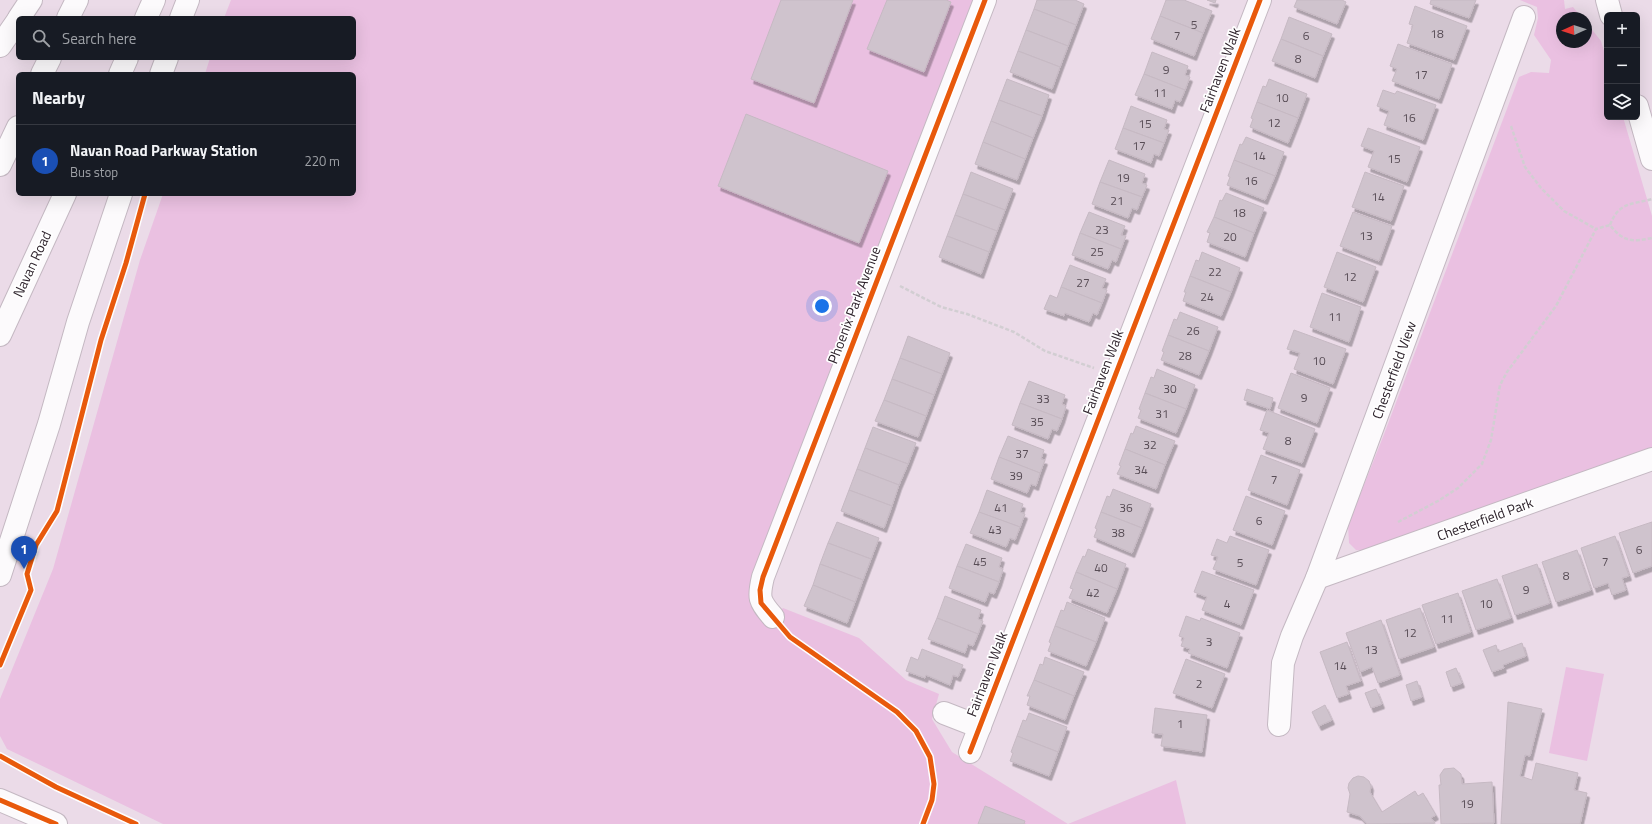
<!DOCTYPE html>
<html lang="en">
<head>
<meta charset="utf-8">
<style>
  :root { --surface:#171b24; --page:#20242c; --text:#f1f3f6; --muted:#9ea1a6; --line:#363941; --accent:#70636e }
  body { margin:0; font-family:"Titillium Web",sans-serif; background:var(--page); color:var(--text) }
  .controls { position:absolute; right:12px; top:12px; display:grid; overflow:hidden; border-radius:6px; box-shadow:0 4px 16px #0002 }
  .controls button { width:36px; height:36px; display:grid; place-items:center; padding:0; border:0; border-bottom:1px solid var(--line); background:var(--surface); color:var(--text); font:20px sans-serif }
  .compass { position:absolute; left:1556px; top:12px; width:36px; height:36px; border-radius:50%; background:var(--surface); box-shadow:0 4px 16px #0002; rotate:267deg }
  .you { position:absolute; left:822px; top:306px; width:14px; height:14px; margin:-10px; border:3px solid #fff; border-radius:50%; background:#1a73e8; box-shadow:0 0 0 6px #1a73e833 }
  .badge { display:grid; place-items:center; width:26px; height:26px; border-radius:50%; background:var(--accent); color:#fff; font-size:13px; font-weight:700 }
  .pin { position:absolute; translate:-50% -33px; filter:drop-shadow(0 1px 2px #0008) }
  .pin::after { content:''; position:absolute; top:21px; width:14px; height:12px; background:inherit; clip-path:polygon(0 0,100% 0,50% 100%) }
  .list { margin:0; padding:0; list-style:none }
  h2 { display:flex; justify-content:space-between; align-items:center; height:52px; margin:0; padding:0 16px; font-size:17px }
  h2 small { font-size:13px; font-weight:400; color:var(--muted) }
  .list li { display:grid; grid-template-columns:26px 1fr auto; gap:12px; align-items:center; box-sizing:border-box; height:72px; padding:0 16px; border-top:1px solid var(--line) }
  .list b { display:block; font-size:15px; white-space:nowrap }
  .list p { margin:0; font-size:13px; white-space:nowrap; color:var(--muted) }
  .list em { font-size:13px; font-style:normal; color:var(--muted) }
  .icon { flex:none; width:22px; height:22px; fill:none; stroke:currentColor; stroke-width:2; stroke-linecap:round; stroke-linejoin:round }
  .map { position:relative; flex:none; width:1652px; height:824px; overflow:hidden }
  .search { position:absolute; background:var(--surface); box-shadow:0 4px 16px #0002; left:16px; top:16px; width:340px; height:44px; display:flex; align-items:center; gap:10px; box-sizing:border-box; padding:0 14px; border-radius:6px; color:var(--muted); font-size:15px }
  .panel { position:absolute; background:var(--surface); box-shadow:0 4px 16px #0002; left:16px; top:72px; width:340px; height:124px; border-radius:6px }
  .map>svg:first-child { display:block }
  .green { fill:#eac0e1 }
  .building { fill:#cfc3cd; stroke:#c6b9c3; filter:url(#shadow) }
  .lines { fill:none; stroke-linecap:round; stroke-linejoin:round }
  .street-casing { stroke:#c4b8c2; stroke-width:24 }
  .secondary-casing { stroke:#c4b8c2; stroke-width:24 }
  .path { stroke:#d2ced2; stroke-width:2.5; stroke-dasharray:4 2; stroke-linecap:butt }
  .street { stroke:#fcfafc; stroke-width:22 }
  .secondary { stroke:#fcfafc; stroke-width:22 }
  .cycleway-casing { stroke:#fff; stroke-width:8 }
  .cycleway { stroke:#e8590c; stroke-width:5 }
  .labels { text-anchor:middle; stroke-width:3.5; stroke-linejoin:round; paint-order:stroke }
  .number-label { font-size:12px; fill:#584d56 }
  .street-label { font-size:14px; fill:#2e232c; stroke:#fff }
</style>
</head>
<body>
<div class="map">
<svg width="1652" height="824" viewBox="0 0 1652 824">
  <defs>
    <filter id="shadow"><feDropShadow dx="2.5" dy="4.5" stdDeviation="0" flood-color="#0004"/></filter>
  </defs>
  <rect width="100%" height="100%" fill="#ebdbe8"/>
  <g class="green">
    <path d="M 231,0 L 974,0 L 754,575 L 767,625 L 783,608 L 859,638 L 906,680 L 939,694 L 932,719 L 952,752 L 1068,824 L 1176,780 L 1186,824 L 163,824 L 7,749 L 0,736 L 0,699 L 53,569 L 140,260 L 163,194 L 354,194 L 354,74 L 205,74 L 210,58 L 354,58 L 354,18 L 224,18 Z"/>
    <path d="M 1520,0 L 1564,0 L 1565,9 L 1573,7 L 1582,18 L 1562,18 L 1562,42 L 1586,42 L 1586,22 L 1601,41 L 1607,61 L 1607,117 L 1623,117 L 1652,216 L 1652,447 L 1423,534 L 1370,551 L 1356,550 L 1349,543 L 1348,525 L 1383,437 L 1519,77 L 1531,72 L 1549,73 L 1551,60 L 1534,35 L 1538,18 L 1537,7 Z"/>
    <path d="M 1566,667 L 1604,674 L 1587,761 L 1549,753 Z"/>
  </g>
  <g class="building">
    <path d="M 781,0 L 853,0 L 814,103 L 751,79 Z"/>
    <path d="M 887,0 L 946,0 L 951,2 L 924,72 L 867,49 Z"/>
    <path d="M 1037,0 L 1075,0 L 1084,4 L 1076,25 L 1034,9 Z"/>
    <path d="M 1166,0 L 1184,0 L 1212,11 L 1203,33 L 1160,16 Z"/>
    <path d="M 1207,0 L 1216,0 L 1215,3 Z"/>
    <path d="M 1297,0 L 1342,0 L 1346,2 L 1337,24 L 1294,7 Z"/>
    <path d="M 1431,0 L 1476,0 L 1469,18 L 1430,4 Z"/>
    <path d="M 1415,6 L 1467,26 L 1454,60 L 1407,43 L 1413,25 L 1409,24 Z"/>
    <path d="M 1034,9 L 1076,25 L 1068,46 L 1026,30 Z"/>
    <path d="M 1160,16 L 1203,33 L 1194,56 L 1151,39 Z"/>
    <path d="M 1289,17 L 1332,34 L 1323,56 L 1281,39 Z"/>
    <path d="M 1026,30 L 1068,46 L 1060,67 L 1018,51 Z"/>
    <path d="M 1281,39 L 1323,56 L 1315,78 L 1272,61 Z"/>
    <path d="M 1398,44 L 1452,64 L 1439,99 L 1392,81 L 1397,69 L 1390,66 Z"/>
    <path d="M 1018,51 L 1060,67 L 1052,89 L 1010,72 Z"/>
    <path d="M 1152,52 L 1188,66 L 1185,75 L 1190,77 L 1185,90 L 1144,74 Z"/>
    <path d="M 1144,74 L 1185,90 L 1180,102 L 1175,100 L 1172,109 L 1135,95 Z"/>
    <path d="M 1007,79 L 1049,95 L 1042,116 L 999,100 Z"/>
    <path d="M 1269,79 L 1307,94 L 1298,118 L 1257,102 L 1263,86 L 1266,87 Z"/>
    <path d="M 1383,90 L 1395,94 L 1397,91 L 1436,105 L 1423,140 L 1384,125 L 1389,111 L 1377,106 Z"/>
    <path d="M 999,100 L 1042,116 L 1033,138 L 991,121 Z"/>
    <path d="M 1257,102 L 1298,118 L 1288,143 L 1250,127 L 1253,119 L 1251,118 Z"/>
    <path d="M 1131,106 L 1167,120 L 1164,129 L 1169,130 L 1164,143 L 1123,128 Z"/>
    <path d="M 746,114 L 888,171 L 859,243 L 718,186 Z"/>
    <path d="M 991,121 L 1033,138 L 1025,159 L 983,142 Z"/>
    <path d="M 1123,128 L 1164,143 L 1159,156 L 1154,154 L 1151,163 L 1115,149 Z"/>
    <path d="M 1368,128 L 1420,147 L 1407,182 L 1368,167 L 1374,151 L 1361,146 Z"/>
    <path d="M 1246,137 L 1284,152 L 1275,176 L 1234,160 L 1240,144 L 1242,145 Z"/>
    <path d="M 983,142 L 1025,159 L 1017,180 L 975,164 Z"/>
    <path d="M 1109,160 L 1145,174 L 1142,183 L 1147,185 L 1142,197 L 1100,182 Z"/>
    <path d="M 1234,160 L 1275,176 L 1265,200 L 1227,185 L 1230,177 L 1228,176 Z"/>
    <path d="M 971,172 L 1013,189 L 1005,210 L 963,194 Z"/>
    <path d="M 1365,172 L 1404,186 L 1391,221 L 1352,207 Z"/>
    <path d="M 1100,182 L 1142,197 L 1137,210 L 1132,208 L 1128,218 L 1092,204 Z"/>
    <path d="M 1226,193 L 1264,208 L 1254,233 L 1214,217 L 1220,200 L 1222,201 Z"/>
    <path d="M 963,194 L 1005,210 L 997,231 L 955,215 Z"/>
    <path d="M 1089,212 L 1125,226 L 1121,235 L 1126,236 L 1121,249 L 1080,233 Z"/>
    <path d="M 1353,212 L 1392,226 L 1379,261 L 1340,246 Z"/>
    <path d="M 955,215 L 997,231 L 989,252 L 947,236 Z"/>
    <path d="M 1214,217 L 1254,233 L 1245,257 L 1207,242 L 1210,233 L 1207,232 Z"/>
    <path d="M 1080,233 L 1121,249 L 1116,262 L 1112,260 L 1108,269 L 1072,255 Z"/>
    <path d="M 947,236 L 989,252 L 981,274 L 939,257 Z"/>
    <path d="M 1202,252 L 1240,268 L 1231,292 L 1190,276 L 1196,260 L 1199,261 Z"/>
    <path d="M 1337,252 L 1376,267 L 1363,302 L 1324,287 Z"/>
    <path d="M 1070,265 L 1106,279 L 1102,288 L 1107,290 L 1102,303 L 1061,287 Z"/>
    <path d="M 1190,276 L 1231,292 L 1221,316 L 1183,301 L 1186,292 L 1184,292 Z"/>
    <path d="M 1061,287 L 1102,303 L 1097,315 L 1093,313 L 1089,322 L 1065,313 L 1064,316 L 1044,309 L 1050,295 L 1057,298 Z"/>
    <path d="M 1322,293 L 1361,307 L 1349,342 L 1310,327 Z"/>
    <path d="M 1180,312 L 1218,327 L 1209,351 L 1168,335 L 1174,319 L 1177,320 Z"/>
    <path d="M 1294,330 L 1346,349 L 1333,384 L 1294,369 L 1300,353 L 1287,349 Z"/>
    <path d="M 1168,335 L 1209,351 L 1199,375 L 1161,360 L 1164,352 L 1162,351 Z"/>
    <path d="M 908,336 L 950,353 L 942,374 L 900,358 Z"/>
    <path d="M 900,358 L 942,374 L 934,395 L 892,379 Z"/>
    <path d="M 1157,369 L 1195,385 L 1186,409 L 1145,393 L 1151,377 L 1154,378 Z"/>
    <path d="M 1291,373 L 1330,388 L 1317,423 L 1278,408 Z"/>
    <path d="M 892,379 L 934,395 L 926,416 L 884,400 Z"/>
    <path d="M 1029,381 L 1065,395 L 1062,404 L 1066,406 L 1062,419 L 1020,403 Z"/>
    <path d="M 1247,389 L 1273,398 L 1270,409 L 1244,400 Z"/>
    <path d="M 1145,393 L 1186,409 L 1176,433 L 1138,418 L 1141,410 L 1139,409 Z"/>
    <path d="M 884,400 L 926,416 L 918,437 L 875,421 Z"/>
    <path d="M 1020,403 L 1062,419 L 1057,431 L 1052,429 L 1048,439 L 1012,425 Z"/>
    <path d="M 1267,410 L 1315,429 L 1302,463 L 1263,449 L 1269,433 L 1260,430 Z"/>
    <path d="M 1136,426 L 1175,441 L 1165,465 L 1125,449 L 1131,433 L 1133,434 Z"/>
    <path d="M 873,427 L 916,443 L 908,464 L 865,448 Z"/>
    <path d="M 1008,436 L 1044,450 L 1041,459 L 1045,460 L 1040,473 L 999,457 Z"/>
    <path d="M 865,448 L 908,464 L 899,485 L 857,469 Z"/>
    <path d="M 1125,449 L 1165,465 L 1156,489 L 1117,474 L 1121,466 L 1119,465 Z"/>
    <path d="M 1261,455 L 1300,470 L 1287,505 L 1248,490 Z"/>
    <path d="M 999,457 L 1040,473 L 1036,486 L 1031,484 L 1027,493 L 991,479 Z"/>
    <path d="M 857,469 L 899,485 L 892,506 L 849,490 Z"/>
    <path d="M 1113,489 L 1151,504 L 1142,528 L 1101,512 L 1107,496 L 1110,497 Z"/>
    <path d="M 849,490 L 892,506 L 884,528 L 841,511 Z"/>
    <path d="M 987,490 L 1023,504 L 1020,512 L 1025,514 L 1020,527 L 979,512 Z"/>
    <path d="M 1246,496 L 1285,511 L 1272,545 L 1233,530 Z"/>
    <path d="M 979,512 L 1020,527 L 1015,540 L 1010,538 L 1006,547 L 970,533 Z"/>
    <path d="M 1101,512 L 1142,528 L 1132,553 L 1094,537 L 1097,529 L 1095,528 Z"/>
    <path d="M 837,522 L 879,538 L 871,559 L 828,543 Z"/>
    <path d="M 1652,522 L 1652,566 L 1633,573 L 1619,533 Z"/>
    <path d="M 1230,536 L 1269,550 L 1256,585 L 1213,569 L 1218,557 L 1211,555 L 1217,539 L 1227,543 Z"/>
    <path d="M 1615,536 L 1629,576 L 1622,578 L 1626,590 L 1612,595 L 1608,583 L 1594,588 L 1581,548 Z"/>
    <path d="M 828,543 L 871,559 L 863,580 L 820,564 Z"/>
    <path d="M 966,544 L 1002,558 L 999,567 L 1003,569 L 999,582 L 957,566 Z"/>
    <path d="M 1088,549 L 1126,564 L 1117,589 L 1076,572 L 1083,556 L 1085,557 Z"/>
    <path d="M 1577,550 L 1591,590 L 1556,602 L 1542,562 Z"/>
    <path d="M 820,564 L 863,580 L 855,602 L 813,585 Z"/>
    <path d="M 1537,564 L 1550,603 L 1515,615 L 1502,576 Z"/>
    <path d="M 957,566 L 999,582 L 994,594 L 989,592 L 985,602 L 949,588 Z"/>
    <path d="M 1202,571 L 1254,590 L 1241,625 L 1202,610 L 1207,597 L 1194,592 Z"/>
    <path d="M 1076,572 L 1117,589 L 1107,613 L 1069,598 L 1073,589 L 1070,588 Z"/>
    <path d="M 1497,579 L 1511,618 L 1476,630 L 1462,591 Z"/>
    <path d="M 813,585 L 855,602 L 847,623 L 804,606 Z"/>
    <path d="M 1458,593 L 1471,632 L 1436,644 L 1422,605 Z"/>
    <path d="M 945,596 L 981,610 L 978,619 L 983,621 L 978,634 L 937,618 Z"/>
    <path d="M 1067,602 L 1105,618 L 1096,642 L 1055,626 L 1061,610 L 1064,611 Z"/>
    <path d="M 1420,608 L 1434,647 L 1399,659 L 1386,620 Z"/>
    <path d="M 1186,616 L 1200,621 L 1201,618 L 1240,633 L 1227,668 L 1188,653 L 1190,649 L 1181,646 L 1184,638 L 1179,636 Z"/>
    <path d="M 937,618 L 978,634 L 973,646 L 968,644 L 965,653 L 928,639 Z"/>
    <path d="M 1381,620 L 1400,675 L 1378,683 L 1372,667 L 1360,672 L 1346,633 Z"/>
    <path d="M 1055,626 L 1096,642 L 1086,666 L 1048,651 L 1051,643 L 1049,642 Z"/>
    <path d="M 1347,642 L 1361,681 L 1346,686 L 1349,694 L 1337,698 L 1320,652 Z"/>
    <path d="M 1522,643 L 1526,656 L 1503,665 L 1504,668 L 1492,672 L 1483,650 L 1496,645 L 1498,652 Z"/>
    <path d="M 922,649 L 963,665 L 958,677 L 953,675 L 950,685 L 926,675 L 925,678 L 906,671 L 911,657 L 918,660 Z"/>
    <path d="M 1045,657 L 1084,672 L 1074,696 L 1034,680 L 1040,664 L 1043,665 Z"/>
    <path d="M 1186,659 L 1225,674 L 1212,708 L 1173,693 Z"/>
    <path d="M 1456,668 L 1462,683 L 1451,687 L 1446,672 Z"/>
    <path d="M 1034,680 L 1074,696 L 1065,720 L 1027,705 L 1030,696 L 1027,696 Z"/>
    <path d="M 1417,681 L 1422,697 L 1411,701 L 1406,685 Z"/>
    <path d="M 1376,689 L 1382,704 L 1371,708 L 1365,693 Z"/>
    <path d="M 1508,702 L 1542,709 L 1530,756 L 1525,755 L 1520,776 L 1532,780 L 1536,763 L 1578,773 L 1574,790 L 1587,793 L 1580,824 L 1501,824 Z"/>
    <path d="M 1325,705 L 1332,720 L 1319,726 L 1312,712 Z"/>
    <path d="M 1155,708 L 1207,715 L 1202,752 L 1161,746 L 1163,734 L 1152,733 Z"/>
    <path d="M 1029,713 L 1067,727 L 1058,752 L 1017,736 L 1023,720 L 1026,721 Z"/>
    <path d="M 1017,736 L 1058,752 L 1049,776 L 1010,761 L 1013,753 L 1011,752 Z"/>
    <path d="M 1454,768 L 1461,774 L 1462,784 L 1492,782 L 1494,823 L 1441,824 L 1439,785 L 1441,785 L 1440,775 L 1444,769 Z"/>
    <path d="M 1358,776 L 1364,777 L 1369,781 L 1371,786 L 1370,792 L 1382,812 L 1415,791 L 1418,796 L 1423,793 L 1436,815 L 1431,818 L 1435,823 L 1367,824 L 1360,816 L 1347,812 L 1350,794 L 1348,788 L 1349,783 L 1353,778 Z"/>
    <path d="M 985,806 L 1025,821 L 1024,824 L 978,824 Z"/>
  </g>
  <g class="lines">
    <defs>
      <g id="street">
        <path d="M 1607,0 L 1611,15"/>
        <path d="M 1637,106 L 1652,159"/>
        <path d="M 1317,578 L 1652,459"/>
        <path d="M 773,617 C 759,601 758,598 763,577 L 985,0"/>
        <path d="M 944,713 L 980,727"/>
        <path d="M 1279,725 L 1283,663 L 1292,636 L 1317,578 L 1524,17"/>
        <path d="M 970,752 L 1260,0"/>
        <path d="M 0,800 L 56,824"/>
      </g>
      <g id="secondary">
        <path d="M 19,18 L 31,0"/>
        <path d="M 68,18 L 77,0"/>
        <path d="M 146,18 L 154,0"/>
        <path d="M 181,18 L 188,0"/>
        <path d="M 0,46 L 18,20"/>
        <path d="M 42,74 L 50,58"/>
        <path d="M 120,74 L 127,58"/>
        <path d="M 161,74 L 167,58"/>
        <path d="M 0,165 L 18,127"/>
        <path d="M 0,335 L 65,194"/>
        <path d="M 0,575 L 49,424 L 78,322 L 121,194"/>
      </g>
    </defs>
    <use href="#street" class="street-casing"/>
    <use href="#secondary" class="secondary-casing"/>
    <g class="path">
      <path d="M 1511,126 L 1525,167 L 1541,188 L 1564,211 L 1596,229"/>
      <path d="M 1610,225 C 1619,202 1630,205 1652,199"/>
      <path d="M 900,286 L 941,307 L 967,314 L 1014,332 L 1045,351 L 1094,368"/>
      <path d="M 1398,522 L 1438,501 L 1458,488 L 1482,464 L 1491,440 L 1500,385 L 1507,372 L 1556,306 L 1596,229 L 1610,225 C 1623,242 1632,242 1652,238"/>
      <path d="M 36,545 L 57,511"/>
      <path d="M 27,573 L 31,590"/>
    </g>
    <use href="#street" class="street"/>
    <use href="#secondary" class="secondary"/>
    <defs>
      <g id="cycleway">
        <path d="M 0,665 L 31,590 L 27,574 L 36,545 L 57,511 L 101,340 L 126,263 L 145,194"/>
        <path d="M 970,752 L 1260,0"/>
        <path d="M 0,756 L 56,787 L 136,824"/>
        <path d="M 0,800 L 56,824"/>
        <path d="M 923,824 L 932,800 L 934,784 L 930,757 L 916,731 L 897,712 L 790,637 L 761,603 L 760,590 L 763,577 L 985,0"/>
      </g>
    </defs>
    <use href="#cycleway" class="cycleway-casing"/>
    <use href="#cycleway" class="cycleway"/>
  </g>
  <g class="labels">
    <g class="number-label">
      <text x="1194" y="29">5</text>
      <text x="1437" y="38">18</text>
      <text x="1177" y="40">7</text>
      <text x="1306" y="40">6</text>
      <text x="1298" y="63">8</text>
      <text x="1166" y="74">9</text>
      <text x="1421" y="79">17</text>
      <text x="1160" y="97">11</text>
      <text x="1282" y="102">10</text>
      <text x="1409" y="122">16</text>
      <text x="1274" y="127">12</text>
      <text x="1145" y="128">15</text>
      <text x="1139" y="150">17</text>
      <text x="1259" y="160">14</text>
      <text x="1394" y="163">15</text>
      <text x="1123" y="182">19</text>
      <text x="1251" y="185">16</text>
      <text x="1378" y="201">14</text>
      <text x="1117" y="205">21</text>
      <text x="1239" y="217">18</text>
      <text x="1102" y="234">23</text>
      <text x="1366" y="240">13</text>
      <text x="1230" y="241">20</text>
      <text x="1097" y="256">25</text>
      <text x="1215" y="276">22</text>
      <text x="1350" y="281">12</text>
      <text x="1083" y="287">27</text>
      <text x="1207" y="301">24</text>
      <text x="1335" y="321">11</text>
      <text x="1193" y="335">26</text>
      <text x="1185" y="360">28</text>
      <text x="1319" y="365">10</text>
      <text x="1170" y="393">30</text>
      <text x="1304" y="402">9</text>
      <text x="1043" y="403">33</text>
      <text x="1162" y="418">31</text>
      <text x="1037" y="426">35</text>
      <text x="1288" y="445">8</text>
      <text x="1150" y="449">32</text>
      <text x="1022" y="458">37</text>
      <text x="1141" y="474">34</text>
      <text x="1016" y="480">39</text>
      <text x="1274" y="484">7</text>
      <text x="1001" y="512">41</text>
      <text x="1126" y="512">36</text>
      <text x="1259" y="525">6</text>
      <text x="995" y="534">43</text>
      <text x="1118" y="537">38</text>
      <text x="1639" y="554">6</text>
      <text x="980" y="566">45</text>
      <text x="1605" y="566">7</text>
      <text x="1240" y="567">5</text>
      <text x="1101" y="572">40</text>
      <text x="1566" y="580">8</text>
      <text x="1526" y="594">9</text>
      <text x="1093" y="597">42</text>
      <text x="1227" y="608">4</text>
      <text x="1486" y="608">10</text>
      <text x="1447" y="623">11</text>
      <text x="1410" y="637">12</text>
      <text x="1209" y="646">3</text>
      <text x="1371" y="654">13</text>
      <text x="1340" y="670">14</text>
      <text x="1199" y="688">2</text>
      <text x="1180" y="728">1</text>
      <text x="1467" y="808">19</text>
    </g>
    <g class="street-label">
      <text transform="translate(1220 70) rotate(-69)" y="5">Fairhaven Walk</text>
      <text transform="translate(32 264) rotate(-65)" y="5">Navan Road</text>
      <text transform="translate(854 305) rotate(-69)" y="5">Phoenix Park Avenue</text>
      <text transform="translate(1394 370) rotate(-70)" y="5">Chesterfield View</text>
      <text transform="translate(1103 372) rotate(-69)" y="5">Fairhaven Walk</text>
      <text transform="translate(1485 519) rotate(-20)" y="5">Chesterfield Park</text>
      <text transform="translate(987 674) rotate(-69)" y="5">Fairhaven Walk</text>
    </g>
  </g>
</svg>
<div class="controls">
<button>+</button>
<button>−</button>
<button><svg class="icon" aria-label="layers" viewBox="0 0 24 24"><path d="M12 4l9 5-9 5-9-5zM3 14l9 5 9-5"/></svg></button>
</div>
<svg class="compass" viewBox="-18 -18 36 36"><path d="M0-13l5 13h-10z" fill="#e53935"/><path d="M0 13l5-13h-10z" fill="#9ea1a6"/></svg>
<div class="you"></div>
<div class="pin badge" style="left:24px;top:569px;background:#1a4fb4">1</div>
<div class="search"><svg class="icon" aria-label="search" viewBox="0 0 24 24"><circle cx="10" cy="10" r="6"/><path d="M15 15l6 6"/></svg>Search here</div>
<section class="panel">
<h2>Nearby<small></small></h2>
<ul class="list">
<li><span class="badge" style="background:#1a4fb4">1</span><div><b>Navan Road Parkway Station</b><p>Bus stop</p></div><em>220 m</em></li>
</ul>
</section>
</div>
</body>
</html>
